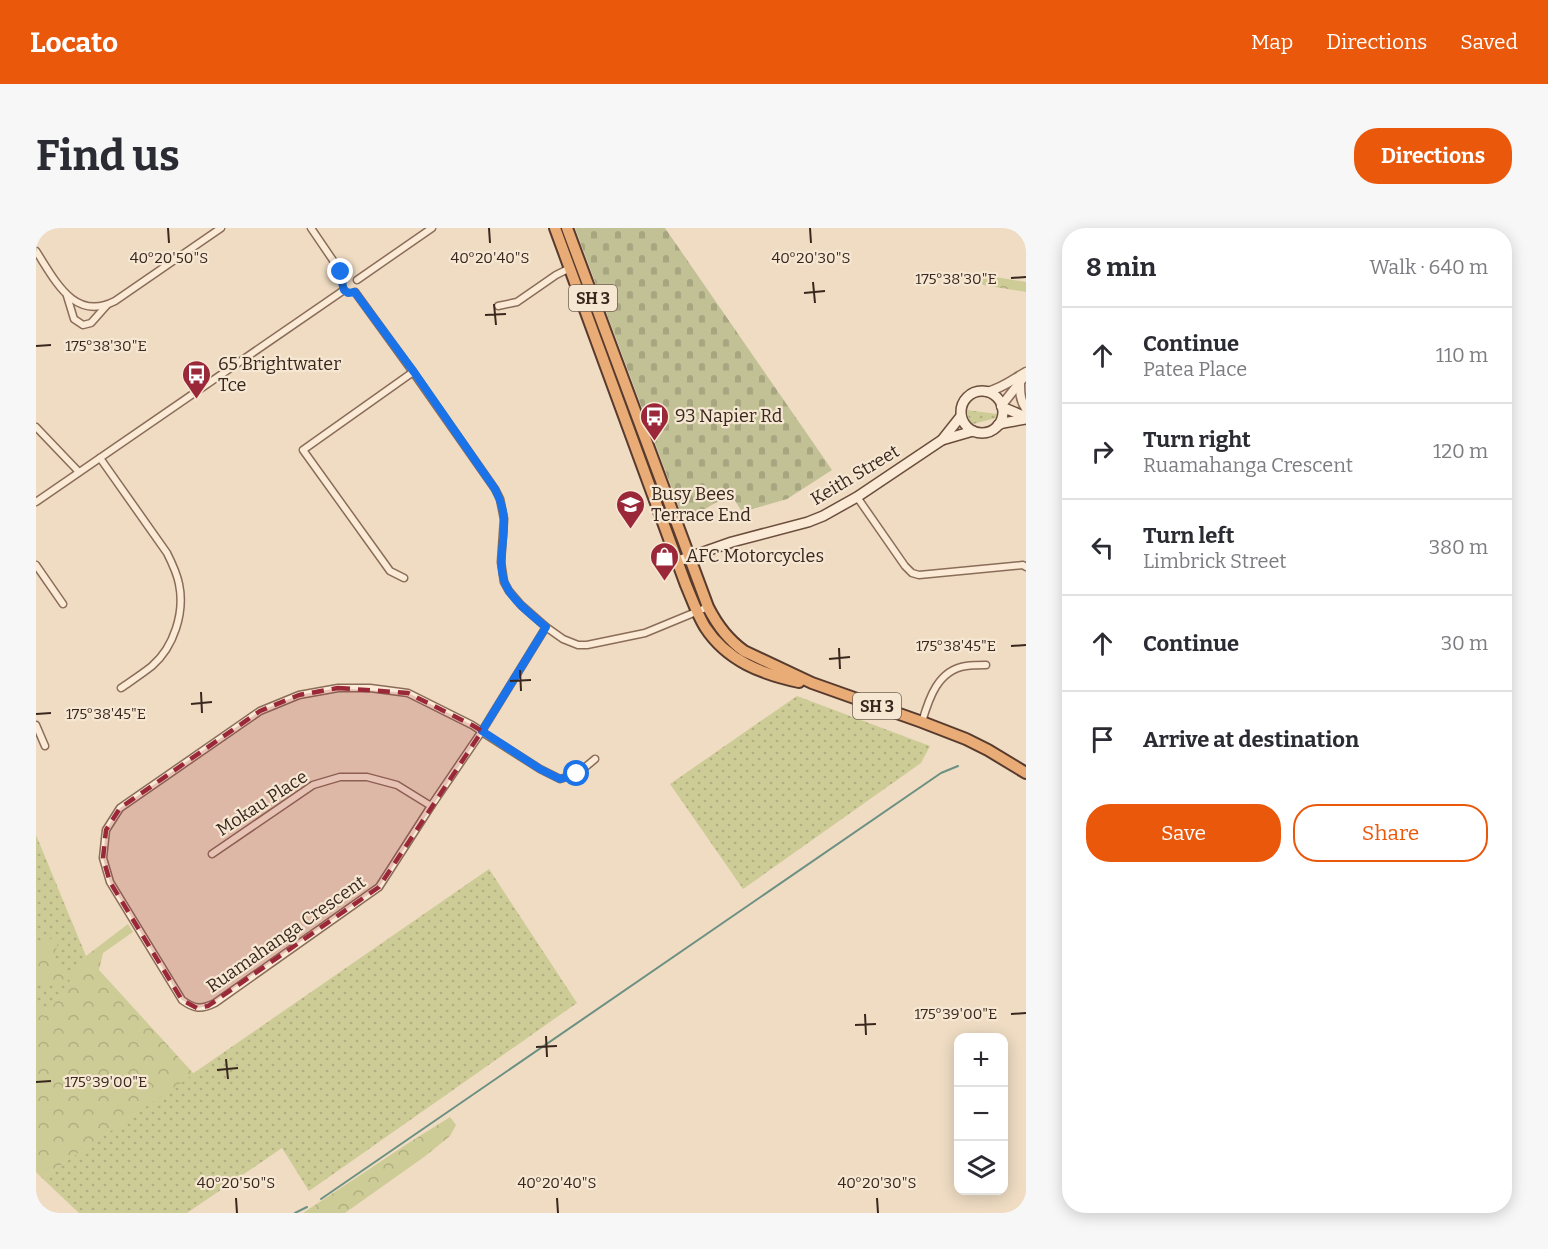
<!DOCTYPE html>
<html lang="en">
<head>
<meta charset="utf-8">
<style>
  :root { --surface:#fff; --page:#f7f7f7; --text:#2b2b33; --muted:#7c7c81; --line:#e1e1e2; --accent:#ea580c }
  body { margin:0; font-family:Bitter,serif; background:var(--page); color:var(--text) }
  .controls { position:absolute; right:18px; bottom:18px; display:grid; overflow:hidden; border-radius:12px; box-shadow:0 3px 15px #0003 }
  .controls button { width:54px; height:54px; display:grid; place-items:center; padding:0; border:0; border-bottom:2px solid var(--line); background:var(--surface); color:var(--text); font:30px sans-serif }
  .stop { position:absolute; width:18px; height:18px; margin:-14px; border:4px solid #1a73e8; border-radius:50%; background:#fff }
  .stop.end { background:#1a73e8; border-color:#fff; box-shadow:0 2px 6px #0008 }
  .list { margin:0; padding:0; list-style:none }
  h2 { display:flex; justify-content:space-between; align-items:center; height:78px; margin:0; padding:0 24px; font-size:26px }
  h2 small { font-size:20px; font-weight:400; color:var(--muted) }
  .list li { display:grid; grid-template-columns:39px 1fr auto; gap:18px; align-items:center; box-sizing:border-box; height:96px; padding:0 24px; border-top:2px solid var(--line) }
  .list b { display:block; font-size:22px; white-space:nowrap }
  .list p { margin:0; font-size:20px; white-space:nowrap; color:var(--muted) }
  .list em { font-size:20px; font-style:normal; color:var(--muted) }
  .actions { display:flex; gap:12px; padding:18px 24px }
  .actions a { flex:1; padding:14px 0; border:2px solid var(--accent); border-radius:24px; text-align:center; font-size:21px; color:var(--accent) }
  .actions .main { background:var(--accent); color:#fff }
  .icon { flex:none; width:33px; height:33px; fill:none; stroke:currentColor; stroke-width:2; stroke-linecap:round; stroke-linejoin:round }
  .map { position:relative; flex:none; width:990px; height:985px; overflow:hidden; border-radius:24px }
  header { display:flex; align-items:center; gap:36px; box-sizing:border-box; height:84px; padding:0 30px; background:var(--accent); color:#fff }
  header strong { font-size:28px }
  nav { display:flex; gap:33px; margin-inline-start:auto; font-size:21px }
  .intro { display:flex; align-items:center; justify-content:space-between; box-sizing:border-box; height:144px; padding:0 36px }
  h1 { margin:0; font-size:42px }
  .button { padding:15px 27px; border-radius:24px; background:var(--accent); color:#fff; font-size:21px; font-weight:700 }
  main { display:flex; gap:36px; padding:0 36px }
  aside { flex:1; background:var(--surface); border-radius:24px; box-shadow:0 3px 15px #0003 }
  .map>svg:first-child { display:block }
  .grass { fill:url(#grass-dots) }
  .forest { fill:url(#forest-crowns) }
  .cemetery { fill:url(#cemetery-stones) }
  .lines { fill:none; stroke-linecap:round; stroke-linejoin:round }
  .stream { stroke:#6c9082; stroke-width:2 }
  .minor-casing { stroke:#8a6c59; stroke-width:9 }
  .tertiary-casing { stroke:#8a6c59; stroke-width:11 }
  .secondary-casing { stroke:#6b4d3c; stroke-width:12 }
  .trunk-casing { stroke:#573b2e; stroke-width:14 }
  .minor { stroke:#faead6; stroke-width:6 }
  .tertiary { stroke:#faead6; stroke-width:8 }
  .secondary { stroke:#faead6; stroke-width:9 }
  .trunk { stroke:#eaac76; stroke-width:10 }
  .route { stroke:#1a73e8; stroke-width:8 }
  .marked { fill:#9a2839; fill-opacity:0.2; stroke:#9a2839; stroke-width:4.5; stroke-dasharray:12 8; stroke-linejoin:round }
  .ticks { fill:none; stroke:#39271e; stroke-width:2 }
  .labels { text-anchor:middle; stroke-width:4.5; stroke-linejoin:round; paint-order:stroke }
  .shield { fill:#f6e7d3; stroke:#726154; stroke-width:1.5 }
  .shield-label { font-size:16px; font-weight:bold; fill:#39271e }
  .poi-label { font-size:18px; fill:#39271e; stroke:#f6e7d3; text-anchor:start }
  .street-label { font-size:18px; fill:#39271e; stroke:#f6e7d3 }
  .ticks-label { font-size:15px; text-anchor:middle; fill:#39271e; stroke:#f6e7d3; stroke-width:4.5; stroke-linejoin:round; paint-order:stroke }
</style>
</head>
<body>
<header>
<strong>Locato</strong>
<nav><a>Map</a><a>Directions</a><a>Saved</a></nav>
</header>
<div class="intro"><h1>Find us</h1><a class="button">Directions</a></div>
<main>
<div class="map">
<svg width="990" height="985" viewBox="0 0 990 985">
  <defs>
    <pattern id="grass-dots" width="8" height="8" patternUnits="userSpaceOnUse" patternTransform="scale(1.5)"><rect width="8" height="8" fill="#cdcc96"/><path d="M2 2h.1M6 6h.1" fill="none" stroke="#b1af81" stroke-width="1.8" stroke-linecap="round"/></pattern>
    <pattern id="forest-crowns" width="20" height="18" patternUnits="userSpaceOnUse" patternTransform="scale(1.5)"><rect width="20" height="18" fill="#cdcc96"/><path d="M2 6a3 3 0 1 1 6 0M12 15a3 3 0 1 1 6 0" fill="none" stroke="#b1af81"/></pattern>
    <pattern id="cemetery-stones" width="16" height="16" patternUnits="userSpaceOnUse" patternTransform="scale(1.5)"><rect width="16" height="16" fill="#c2c196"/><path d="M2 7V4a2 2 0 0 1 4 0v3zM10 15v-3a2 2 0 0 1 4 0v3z" fill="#a7a681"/></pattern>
  </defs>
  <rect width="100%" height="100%" fill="#efdcc3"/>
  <g class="grass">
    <path d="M 931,182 L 961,186 L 960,190 L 937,196 L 933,192 Z"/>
    <path d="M 594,186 L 596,187 L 645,318 L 644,319 L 637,306 L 593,189 Z"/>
    <path d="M 761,468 L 894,518 L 885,535 L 707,661 L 634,556 Z"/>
    <path d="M 0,607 L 50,728 L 0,810 Z"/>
    <path d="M 453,641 L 541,775 L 273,963 L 246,920 L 151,985 L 43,985 L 6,950 Z"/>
  </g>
  <g class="forest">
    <path d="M 941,46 L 990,54 L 990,64 L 947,57 Z"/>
    <path d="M 92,696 L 97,704 L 67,725 L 63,742 L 158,846 L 6,950 L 0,944 L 0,773 L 9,790 L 50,728 Z"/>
    <path d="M 20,708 L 22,714 L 19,728 L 12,727 L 17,732 L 31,743 L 25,757 L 13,757 L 4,752 L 0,758 L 0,725 L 4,717 Z"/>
    <path d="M 414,889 L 420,897 L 414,908 L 388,929 L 309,985 L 267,985 L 371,916 Z"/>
  </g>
  <path class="cemetery" d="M 539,0 L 629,0 L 796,242 L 751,271 L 706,284 L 695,266 L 648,293 Z"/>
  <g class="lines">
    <g class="stream">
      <path d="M 285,971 L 905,545 L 922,538"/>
      <path d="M 259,985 L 271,979"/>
    </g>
    <defs>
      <g id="minor">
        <path d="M 275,0 L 309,50"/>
        <path d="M 0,23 C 19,52 38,94 79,73 L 185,0"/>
        <path d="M 321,52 L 396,0"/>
        <path d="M 319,64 L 377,144 L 459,261 L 464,271 L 468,291 L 465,334 L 468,354 L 473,363 L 485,377 L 510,399 L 527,411 L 542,417 L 551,417 L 609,405 L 672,379"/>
        <path d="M 31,68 L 38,91 L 47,97 L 55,95 L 71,77"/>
        <path d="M 462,78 L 481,74 L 520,47 L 534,40"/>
        <path d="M 0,199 L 43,244"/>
        <path d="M 64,230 L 131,325 C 136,335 141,345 143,356 C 149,384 138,419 116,438 C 106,446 95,453 85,460"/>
        <path d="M 821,269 L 869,338 L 876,345 L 883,347 L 987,337 L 990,339"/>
        <path d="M 0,274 L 308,62"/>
        <path d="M 0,337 L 27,376"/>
        <path d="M 368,350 L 354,343 L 267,222 L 377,144"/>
        <path d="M 510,399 L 446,503 L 395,578 L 343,659 L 179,775 C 165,782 158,781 146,772 L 74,654 L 67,630 L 70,602 L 84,580 L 224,483 L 263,467 L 302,460 L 334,460 L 372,465 L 436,497 C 441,500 445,503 449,506 L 504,541 L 524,551 L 541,546 L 559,531"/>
        <path d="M 886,494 C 893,470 902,442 930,438 C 937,437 943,437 950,437"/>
        <path d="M 0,497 L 9,518"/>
        <path d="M 176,626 L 277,557 L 304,549 L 331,549 L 361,557 L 395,578"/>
      </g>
      <g id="tertiary">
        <path d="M 984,154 C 984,164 984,172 990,181"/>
        <path d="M 951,164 C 967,160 976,152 990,144"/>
        <path d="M 965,178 L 988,149"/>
      </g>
      <g id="secondary">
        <circle cx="946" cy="184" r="21"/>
        <path d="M 966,179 L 990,189"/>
        <path d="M 962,197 L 967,195 L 990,191"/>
        <path d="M 906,212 L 937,203"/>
        <path d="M 642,333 L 696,314 L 772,294 L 787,288 L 821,269 L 906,212 L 925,188"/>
      </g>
      <g id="trunk">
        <path d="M 519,0 L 650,357 C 656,371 661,386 669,399 C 691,433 726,446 763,454"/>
        <path d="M 531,0 L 672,379 C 681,397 691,411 708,423 L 776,455 L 886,494 L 930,511 L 952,522 L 990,545"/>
      </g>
    </defs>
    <use href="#minor" class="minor-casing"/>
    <use href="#tertiary" class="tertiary-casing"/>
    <use href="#secondary" class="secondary-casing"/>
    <use href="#trunk" class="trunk-casing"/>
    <use href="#minor" class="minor"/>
    <use href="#tertiary" class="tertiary"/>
    <use href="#secondary" class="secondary"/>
    <use href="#trunk" class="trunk"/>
  </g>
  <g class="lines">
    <path class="route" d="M 305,44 L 309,50 L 306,55 L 308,62 L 312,65 L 319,64 L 324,71 L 378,144 L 459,261 C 464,271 468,281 468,293 C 469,316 459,341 473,363 C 482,377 497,388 510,399 L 446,503 L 504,541 L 524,551 L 541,546"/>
  </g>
  <path class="marked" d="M 302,460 L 372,465 L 436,497 L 446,503 L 343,659 L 172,778 L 161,780 L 146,772 L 74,654 L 67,630 L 70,602 L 84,580 L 224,483 L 263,467 Z"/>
  <path class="ticks" d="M 132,0 L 133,15M 453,0 L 454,15M 774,0 L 775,15M 975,50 L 990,49M 777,54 L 779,75M 768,65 L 789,63M 458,76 L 460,97M 449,87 L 470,86M 0,118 L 15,117M 975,418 L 990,417M 803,420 L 804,441M 793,431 L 814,429M 484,442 L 485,463M 474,453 L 495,452M 165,464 L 166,485M 155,476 L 176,474M 0,486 L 15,485M 829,786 L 830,807M 975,786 L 990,785M 819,797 L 840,796M 510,808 L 511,829M 500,819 L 521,818M 190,831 L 192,851M 181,842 L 202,840M 0,854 L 15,853M 200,970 L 201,985M 521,970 L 522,985M 841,970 L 842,985"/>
  <defs>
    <symbol id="bus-pin" viewBox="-11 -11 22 30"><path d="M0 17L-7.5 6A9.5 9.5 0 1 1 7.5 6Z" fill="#9a2839" stroke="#f6e7d3"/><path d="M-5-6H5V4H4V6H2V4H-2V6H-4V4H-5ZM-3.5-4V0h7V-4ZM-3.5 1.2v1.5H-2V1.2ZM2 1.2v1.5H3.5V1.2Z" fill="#fff"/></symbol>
    <symbol id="school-pin" viewBox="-11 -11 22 30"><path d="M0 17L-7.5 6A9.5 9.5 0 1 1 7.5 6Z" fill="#9a2839" stroke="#f6e7d3"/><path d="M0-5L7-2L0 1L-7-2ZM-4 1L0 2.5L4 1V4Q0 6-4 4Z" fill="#fff"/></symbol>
    <symbol id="shop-pin" viewBox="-11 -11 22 30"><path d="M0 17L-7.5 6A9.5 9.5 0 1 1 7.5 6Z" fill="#9a2839" stroke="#f6e7d3"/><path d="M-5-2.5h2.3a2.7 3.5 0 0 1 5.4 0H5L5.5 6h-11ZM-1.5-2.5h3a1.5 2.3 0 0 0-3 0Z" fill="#fff"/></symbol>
  </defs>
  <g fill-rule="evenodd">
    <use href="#bus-pin" x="144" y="130" width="33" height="45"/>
    <use href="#bus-pin" x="602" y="172" width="33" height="45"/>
    <use href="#school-pin" x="578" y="260" width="33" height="45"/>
    <use href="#shop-pin" x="612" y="312" width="33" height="45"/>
  </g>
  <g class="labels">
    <g class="shield">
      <rect x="533" y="57" width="48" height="26" rx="4.5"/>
      <rect x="817" y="465" width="48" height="26" rx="4.5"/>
    </g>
    <g class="shield-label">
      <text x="557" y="76">SH 3</text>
      <text x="841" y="484">SH 3</text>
    </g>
    <g class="poi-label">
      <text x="182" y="142">65 Brightwater<tspan x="182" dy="21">Tce</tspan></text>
      <text x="639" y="194">93 Napier Rd</text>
      <text x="615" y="272">Busy Bees<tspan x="615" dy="21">Terrace End</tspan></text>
      <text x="650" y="334">AFC Motorcycles</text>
    </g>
    <g class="street-label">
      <text transform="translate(819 247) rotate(-31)" y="6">Keith Street</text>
      <text transform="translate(226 575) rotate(-33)" y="6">Mokau Place</text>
      <text transform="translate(250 706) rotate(-35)" y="6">Ruamahanga Crescent</text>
    </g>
  </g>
  <g class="ticks-label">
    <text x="133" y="35">40°20'50"S</text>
    <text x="454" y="35">40°20'40"S</text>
    <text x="775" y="35">40°20'30"S</text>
    <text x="920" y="56">175°38'30"E</text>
    <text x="70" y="123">175°38'30"E</text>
    <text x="920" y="423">175°38'45"E</text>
    <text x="70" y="491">175°38'45"E</text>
    <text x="920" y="791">175°39'00"E</text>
    <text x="70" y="859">175°39'00"E</text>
    <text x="200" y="960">40°20'50"S</text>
    <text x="521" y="960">40°20'40"S</text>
    <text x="841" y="960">40°20'30"S</text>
  </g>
</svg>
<div class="controls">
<button>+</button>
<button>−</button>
<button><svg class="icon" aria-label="layers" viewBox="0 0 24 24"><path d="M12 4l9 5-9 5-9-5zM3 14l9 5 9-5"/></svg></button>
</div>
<div class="stop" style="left:541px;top:546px"></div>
<div class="stop end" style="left:305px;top:44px"></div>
</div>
<aside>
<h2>8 min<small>Walk · 640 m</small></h2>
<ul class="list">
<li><svg class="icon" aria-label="ahead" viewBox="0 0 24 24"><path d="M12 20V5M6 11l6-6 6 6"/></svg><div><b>Continue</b><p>Patea Place</p></div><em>110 m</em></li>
<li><svg class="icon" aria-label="right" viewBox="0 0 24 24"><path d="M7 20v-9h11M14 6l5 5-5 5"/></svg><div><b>Turn right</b><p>Ruamahanga Crescent</p></div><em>120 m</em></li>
<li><svg class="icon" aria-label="left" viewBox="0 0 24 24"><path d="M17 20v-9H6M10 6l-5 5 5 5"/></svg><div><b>Turn left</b><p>Limbrick Street</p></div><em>380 m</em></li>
<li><svg class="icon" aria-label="ahead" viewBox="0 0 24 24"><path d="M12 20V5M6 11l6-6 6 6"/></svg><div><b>Continue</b></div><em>30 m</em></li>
<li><svg class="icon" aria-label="arrive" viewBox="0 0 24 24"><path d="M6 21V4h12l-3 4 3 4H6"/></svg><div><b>Arrive at destination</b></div></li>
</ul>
<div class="actions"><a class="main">Save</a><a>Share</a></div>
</aside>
</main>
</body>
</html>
